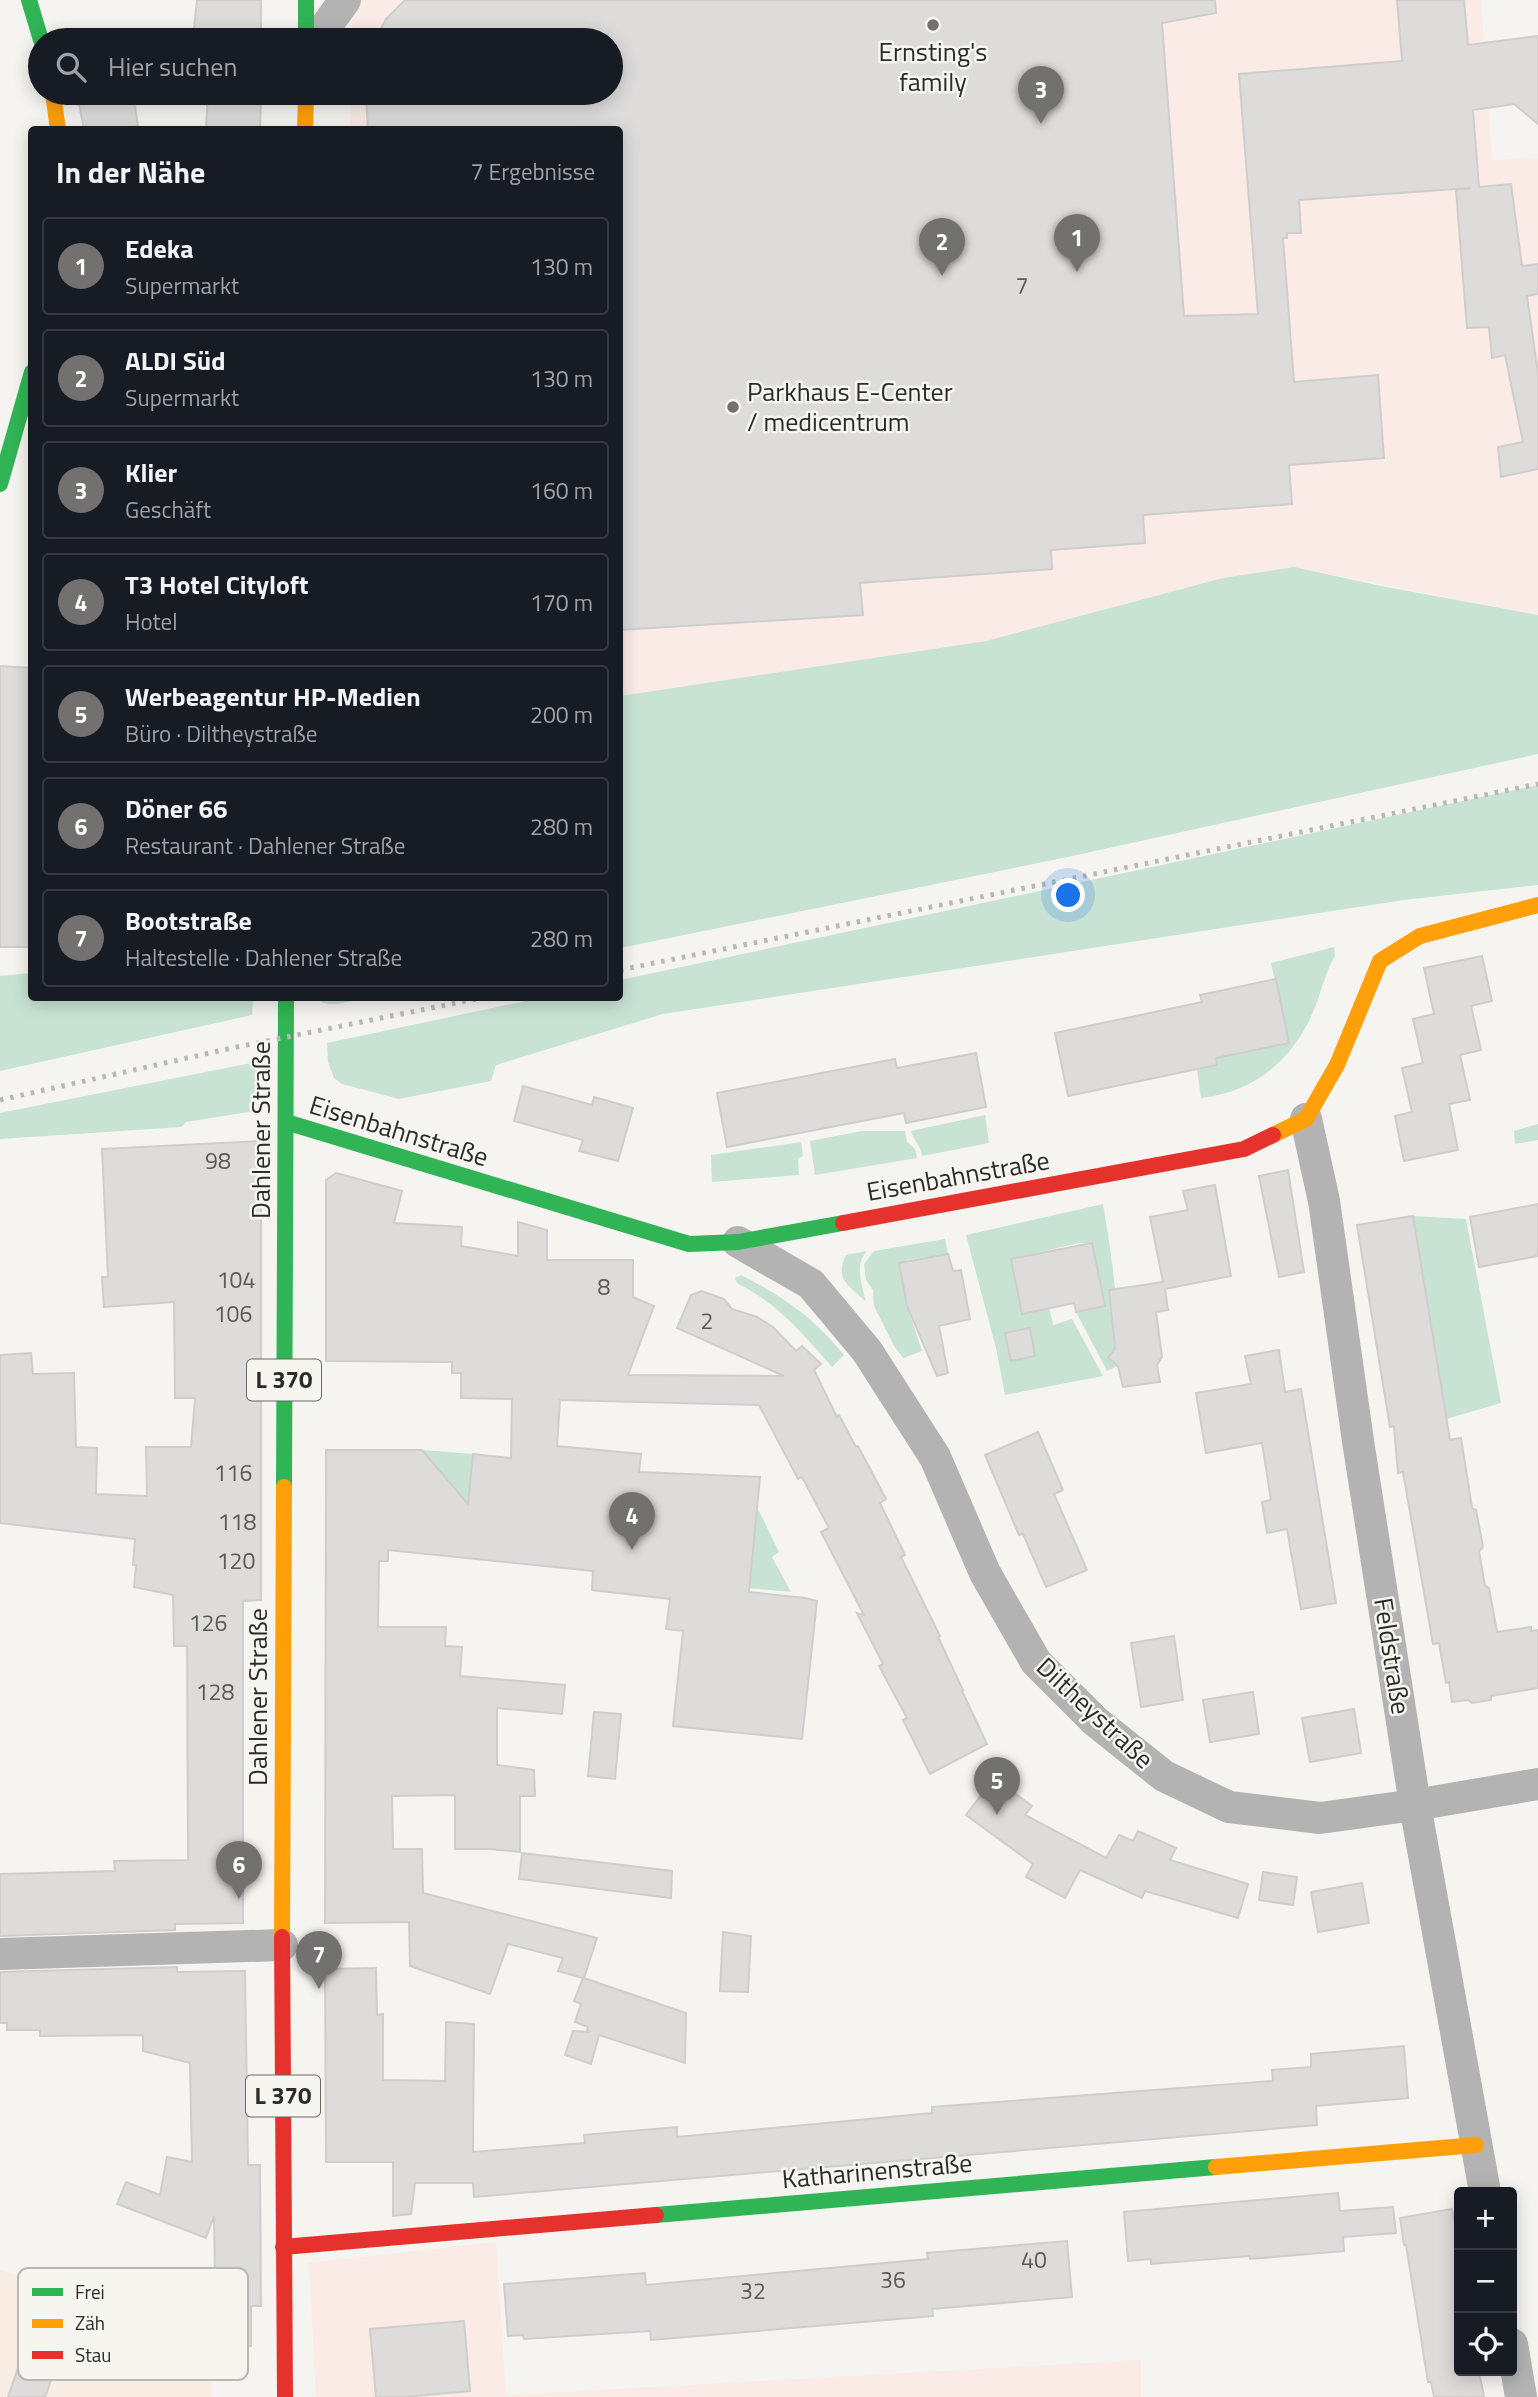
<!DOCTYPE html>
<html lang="de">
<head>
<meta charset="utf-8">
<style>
  :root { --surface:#171b24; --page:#20242c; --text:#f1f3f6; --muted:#9ea1a6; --line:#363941; --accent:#72716f }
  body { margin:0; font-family:"Titillium Web",sans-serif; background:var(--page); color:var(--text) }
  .controls { position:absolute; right:21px; bottom:21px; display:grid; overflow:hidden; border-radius:7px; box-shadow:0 4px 18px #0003 }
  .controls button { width:63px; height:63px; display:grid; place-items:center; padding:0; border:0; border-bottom:2px solid var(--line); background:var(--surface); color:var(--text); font:35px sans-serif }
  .you { position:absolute; left:1069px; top:896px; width:24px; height:24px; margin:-18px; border:5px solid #fff; border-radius:50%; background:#1a73e8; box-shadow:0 0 0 10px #1a73e833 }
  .badge { display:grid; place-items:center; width:46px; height:46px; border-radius:50%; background:var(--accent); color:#fff; font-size:23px; font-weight:700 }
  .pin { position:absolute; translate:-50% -58px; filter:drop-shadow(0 2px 4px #0008) }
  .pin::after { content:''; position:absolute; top:37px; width:24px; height:21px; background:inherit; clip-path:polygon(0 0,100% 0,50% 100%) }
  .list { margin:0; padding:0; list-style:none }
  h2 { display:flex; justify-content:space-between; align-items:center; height:91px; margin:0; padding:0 28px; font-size:30px }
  h2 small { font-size:23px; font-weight:400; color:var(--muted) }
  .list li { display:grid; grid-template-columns:46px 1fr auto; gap:21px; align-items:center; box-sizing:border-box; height:98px; margin:0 14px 14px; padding:0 14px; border:2px solid var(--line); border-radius:7px }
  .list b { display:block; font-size:26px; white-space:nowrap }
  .list p { margin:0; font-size:23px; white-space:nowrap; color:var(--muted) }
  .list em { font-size:23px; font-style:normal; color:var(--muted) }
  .icon { flex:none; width:38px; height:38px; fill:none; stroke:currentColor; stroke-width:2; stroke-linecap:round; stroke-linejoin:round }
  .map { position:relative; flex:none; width:1538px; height:2397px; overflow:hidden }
  .search { position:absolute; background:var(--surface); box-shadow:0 4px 18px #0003; left:28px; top:28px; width:595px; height:77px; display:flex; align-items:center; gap:18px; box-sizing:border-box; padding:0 24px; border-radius:38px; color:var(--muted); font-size:26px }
  .panel { position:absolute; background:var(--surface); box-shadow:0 4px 18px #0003; left:28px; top:126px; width:595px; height:875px; border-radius:7px }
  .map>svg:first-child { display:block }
  .commercial { fill:#faebe6 }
  .education { fill:#f8ece3 }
  .green { fill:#c8e3d4 }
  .building { fill:#dddcda; stroke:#cfcecc; stroke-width:2 }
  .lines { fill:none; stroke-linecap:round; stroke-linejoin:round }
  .street { stroke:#b4b3b3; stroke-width:32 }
  .fast { stroke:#30b455; stroke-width:16 }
  .slow { stroke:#ff9f0a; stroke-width:16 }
  .jam { stroke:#e5322d; stroke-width:16 }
  .rail { stroke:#bab8b7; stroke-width:5; stroke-dasharray:3.5 7; stroke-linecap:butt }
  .poi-dot { fill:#72716f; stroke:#f6f5ef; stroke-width:2.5 }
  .labels { text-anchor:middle; stroke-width:5; stroke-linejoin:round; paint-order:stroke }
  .number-label { font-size:23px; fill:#595957 }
  .shield { fill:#f6f5ef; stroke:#686864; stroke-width:2 }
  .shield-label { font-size:24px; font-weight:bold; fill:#2b2b29 }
  .poi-label { font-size:26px; fill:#2b2b29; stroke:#f6f5ef }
  .street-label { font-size:26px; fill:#2b2b29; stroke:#f6f5ef }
  .key { fill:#f6f5ef; stroke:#b9b8b4; stroke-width:2 }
  .key-label { font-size:19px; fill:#2b2b29 }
</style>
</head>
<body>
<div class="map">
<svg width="1538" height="2397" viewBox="0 0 1538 2397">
  <rect width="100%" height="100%" fill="#f5f4f0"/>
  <g class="commercial">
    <path d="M 352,0 L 1481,0 L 1492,160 L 1538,158 L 1538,615 L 1294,567 L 986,641 L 620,696 L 620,130 L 350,130 L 351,93 L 611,93 L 611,40 L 352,40 Z"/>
    <path d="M 496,2242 L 506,2395 L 1141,2360 L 1141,2397 L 316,2397 L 309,2263 Z"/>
  </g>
  <path class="education" d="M 0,2270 L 51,2287 L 38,2325 L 172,2374 L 212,2372 L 212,2397 L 0,2397 Z"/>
  <g class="green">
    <path d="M 1294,567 L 1381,586 L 1538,615 L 1538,754 L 1063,858 L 620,948 L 620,696 L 986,641 L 1223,578 Z"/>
    <path d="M 1538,785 L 1538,885 L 1404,900 L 663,1014 L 496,1065 L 491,1081 L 399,1099 L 342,1084 L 334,1078 L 328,1062 L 327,1043 L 540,998 L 620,998 L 620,980 Z"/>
    <path d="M 1334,947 L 1335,956 C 1326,971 1323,986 1317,1002 C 1297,1056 1259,1091 1201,1098 L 1197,1070 L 1217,1065 L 1215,1058 L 1289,1043 L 1271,963 Z"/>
    <path d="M 31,973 L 32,998 L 36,998 L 37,1000 L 60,998 L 253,998 L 252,1015 L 0,1071 L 0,976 Z"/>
    <path d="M 317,998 L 367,998 C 352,1000 327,1011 317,998 Z"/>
    <path d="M 256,1062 L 255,1111 L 186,1122 L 181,1127 L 0,1139 L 0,1113 Z"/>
    <path d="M 985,1115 L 989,1143 L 922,1156 C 921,1146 914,1141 911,1131 Z"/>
    <path d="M 1538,1124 L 1538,1140 L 1515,1144 L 1514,1131 Z"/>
    <path d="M 862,1131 L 905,1131 L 907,1142 L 915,1149 L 917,1158 L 815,1175 L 810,1141 Z"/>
    <path d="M 801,1142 L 803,1156 L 798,1159 L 799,1175 L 712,1182 L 711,1155 Z"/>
    <path d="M 1103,1204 C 1112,1258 1120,1311 1118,1366 L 1107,1371 L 1076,1312 L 1099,1307 L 1102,1290 L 1092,1243 L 1079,1243 L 1012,1259 L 1048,1302 L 1053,1325 L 1072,1319 L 1103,1376 L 1005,1395 L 996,1348 L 966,1235 Z"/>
    <path d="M 1413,1216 L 1466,1219 L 1501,1403 L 1446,1419 Z"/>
    <path d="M 945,1239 L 948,1254 L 907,1260 L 900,1266 L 907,1306 L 922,1351 L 903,1358 L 894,1346 L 874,1306 L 873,1290 L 866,1280 L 864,1264 L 874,1251 Z"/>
    <path d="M 867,1251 C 854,1265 862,1285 866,1302 C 852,1287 833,1281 846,1255 Z"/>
    <path d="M 741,1275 C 784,1297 813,1317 844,1355 L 832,1367 C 802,1333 778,1304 737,1283 L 735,1278 Z"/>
    <path d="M 422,1450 L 473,1454 L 466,1530 Z"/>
    <path d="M 757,1507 L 779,1552 L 772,1557 L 791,1592 L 749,1588 Z"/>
  </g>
  <g class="building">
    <path d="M 197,0 L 261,0 L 261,40 L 193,38 Z"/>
    <path d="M 405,0 L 1215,0 L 1216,13 L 1162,23 L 1184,316 L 1258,314 L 1239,74 L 1402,61 L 1397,0 L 1464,0 L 1468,45 L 1538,36 L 1538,124 L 1514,104 L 1473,110 L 1479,187 L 1511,184 L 1522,266 L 1538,264 L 1538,294 L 1527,296 L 1538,373 L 1538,469 L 1501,477 L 1498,447 L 1523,442 L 1505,355 L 1492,358 L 1489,327 L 1467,328 L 1456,190 L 1471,188 L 1299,200 L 1301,233 L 1287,233 L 1287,238 L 1283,238 L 1294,382 L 1378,375 L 1384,458 L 1289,465 L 1292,504 L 1143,515 L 1145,543 L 1051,550 L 1052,569 L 860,583 L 863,615 L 620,630 L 620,130 L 368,130 L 366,93 L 611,93 L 611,40 L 375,40 L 386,19 Z"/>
    <path d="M 77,93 L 133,93 L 138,126 L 84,130 Z"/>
    <path d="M 208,93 L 261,93 L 260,130 L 206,130 Z"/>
    <path d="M 0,666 L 32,668 L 32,947 L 0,947 Z"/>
    <path d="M 1482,956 L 1492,1001 L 1471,1006 L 1481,1050 L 1460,1055 L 1470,1100 L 1449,1104 L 1458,1150 L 1404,1161 L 1395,1116 L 1412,1112 L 1402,1068 L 1423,1063 L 1413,1019 L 1434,1014 L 1424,968 Z"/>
    <path d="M 1276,979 L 1289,1043 L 1216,1058 L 1217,1065 L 1068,1096 L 1055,1033 L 1202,1002 L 1200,995 Z"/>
    <path d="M 976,1053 L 986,1107 L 906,1123 L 904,1113 L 727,1147 L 717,1093 L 895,1059 L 897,1068 Z"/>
    <path d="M 523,1086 L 592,1105 L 594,1097 L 633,1108 L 618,1161 L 579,1151 L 583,1140 L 514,1121 Z"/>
    <path d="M 261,1141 L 261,1600 L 243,1601 L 243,1923 L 175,1924 L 175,1930 L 0,1936 L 0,1874 L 115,1871 L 114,1861 L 188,1860 L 187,1646 L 174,1646 L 173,1595 L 134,1587 L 136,1565 L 133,1565 L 135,1539 L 0,1523 L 0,1355 L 31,1353 L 33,1374 L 74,1373 L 76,1447 L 97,1448 L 96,1494 L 147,1496 L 146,1447 L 191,1447 L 195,1398 L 175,1398 L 174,1302 L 104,1307 L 102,1277 L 108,1277 L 102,1149 Z"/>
    <path d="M 1288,1170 L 1304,1272 L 1279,1277 L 1259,1176 Z"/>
    <path d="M 336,1173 L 402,1191 L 394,1223 L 462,1227 L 461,1246 L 518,1256 L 518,1222 L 547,1230 L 547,1260 L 633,1260 L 633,1297 L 654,1306 L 628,1375 L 784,1376 L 677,1328 L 691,1295 L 702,1291 L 724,1299 L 732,1309 L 757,1317 L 773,1327 L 796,1351 L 802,1346 L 821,1364 L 814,1370 L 837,1417 L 839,1415 L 856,1447 L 858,1446 L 886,1499 L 880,1503 L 905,1555 L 901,1557 L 940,1636 L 938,1637 L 963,1690 L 962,1691 L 987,1744 L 930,1774 L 903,1720 L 907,1718 L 879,1666 L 883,1664 L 857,1613 L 864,1615 L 821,1532 L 829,1528 L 802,1477 L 798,1479 L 759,1405 L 560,1400 L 557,1446 L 641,1454 L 639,1472 L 760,1477 L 749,1592 L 805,1598 L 817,1601 L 802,1739 L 673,1726 L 683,1631 L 666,1629 L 670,1599 L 592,1590 L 593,1571 L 388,1550 L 388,1561 L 379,1561 L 378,1627 L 446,1627 L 445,1646 L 462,1647 L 460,1676 L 565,1685 L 562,1714 L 497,1708 L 497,1765 L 534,1770 L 535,1796 L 520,1796 L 520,1852 L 490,1849 L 455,1849 L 455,1795 L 392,1796 L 393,1849 L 422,1849 L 423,1893 L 597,1938 L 584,1978 L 686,2013 L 685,2063 L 599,2035 L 591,2064 L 565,2055 L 573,2031 L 590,2032 L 587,2031 L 588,2027 L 575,2022 L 581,2004 L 574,2001 L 583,1978 L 558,1971 L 563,1958 L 508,1944 L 490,1994 L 410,1966 L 409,1922 L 325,1923 L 326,1450 L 422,1450 L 468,1504 L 473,1454 L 511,1458 L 512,1399 L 461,1398 L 461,1373 L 452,1373 L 452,1362 L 326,1361 L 326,1180 Z"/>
    <path d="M 1215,1185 L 1231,1276 L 1165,1289 L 1168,1310 L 1156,1312 L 1162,1357 L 1157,1365 L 1160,1382 L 1123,1387 L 1118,1366 L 1108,1358 L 1115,1348 L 1109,1290 L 1163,1282 L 1150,1217 L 1188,1210 L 1183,1191 Z"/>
    <path d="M 1538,1204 L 1538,1256 L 1479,1267 L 1470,1217 Z"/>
    <path d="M 1413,1216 L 1450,1440 L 1461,1438 L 1472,1508 L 1476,1510 L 1483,1547 L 1479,1551 L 1485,1586 L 1489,1588 L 1497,1632 L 1531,1627 L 1531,1631 L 1538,1630 L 1538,1688 L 1491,1696 L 1491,1700 L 1472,1703 L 1468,1700 L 1452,1702 L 1449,1682 L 1446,1683 L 1439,1643 L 1433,1644 L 1403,1472 L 1398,1473 L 1394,1426 L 1390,1427 L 1357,1225 Z"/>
    <path d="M 1092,1243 L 1105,1306 L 1076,1312 L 1074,1303 L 1022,1314 L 1011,1259 Z"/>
    <path d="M 948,1254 L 953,1271 L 961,1270 L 970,1319 L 939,1326 L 948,1373 L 937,1376 L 907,1306 L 899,1263 Z"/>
    <path d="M 1030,1328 L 1035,1356 L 1011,1361 L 1005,1333 Z"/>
    <path d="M 1279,1350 L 1285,1392 L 1301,1389 L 1336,1603 L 1301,1609 L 1287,1529 L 1267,1533 L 1262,1502 L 1271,1500 L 1262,1443 L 1206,1453 L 1196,1393 L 1251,1384 L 1245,1356 Z"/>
    <path d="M 1038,1432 L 1063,1490 L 1054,1494 L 1087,1570 L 1046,1587 L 1023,1534 L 1019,1535 L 985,1455 Z"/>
    <path d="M 1174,1636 L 1183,1700 L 1141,1707 L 1131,1643 Z"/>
    <path d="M 1253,1692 L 1259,1734 L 1210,1742 L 1203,1700 Z"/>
    <path d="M 1354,1709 L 1361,1753 L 1310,1762 L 1302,1718 Z"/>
    <path d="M 594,1712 L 621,1714 L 615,1779 L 588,1776 Z"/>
    <path d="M 994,1778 L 1032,1806 L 1025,1815 L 1106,1858 L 1119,1835 L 1133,1841 L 1138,1831 L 1176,1848 L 1170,1860 L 1248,1884 L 1238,1918 L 1145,1891 L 1142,1898 L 1080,1870 L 1065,1898 L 1026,1877 L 1033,1864 L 966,1815 Z"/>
    <path d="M 522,1853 L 672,1871 L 671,1898 L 519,1879 Z"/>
    <path d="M 1263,1872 L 1297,1877 L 1293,1905 L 1259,1900 Z"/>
    <path d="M 1362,1883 L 1369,1923 L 1318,1932 L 1311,1892 Z"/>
    <path d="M 723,1932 L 751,1936 L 748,1992 L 720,1991 Z"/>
    <path d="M 177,1967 L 177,1972 L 245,1971 L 248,2165 L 260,2165 L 261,2306 L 251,2306 L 251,2346 L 216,2346 L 214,2216 L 206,2238 L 117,2204 L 126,2182 L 160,2195 L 167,2157 L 192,2162 L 190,2063 L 143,2051 L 143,2035 L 40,2036 L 40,2030 L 7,2030 L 7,2023 L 0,2023 L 0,1972 Z"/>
    <path d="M 376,1968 L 377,2015 L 383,2014 L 383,2080 L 445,2081 L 446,2022 L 474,2024 L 473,2152 L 585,2143 L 584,2135 L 677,2127 L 677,2137 L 932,2113 L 932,2107 L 1273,2081 L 1272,2070 L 1311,2067 L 1311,2054 L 1404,2046 L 1408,2098 L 1316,2106 L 1317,2125 L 1237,2132 L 474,2197 L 473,2183 L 415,2183 L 411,2214 L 393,2216 L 393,2162 L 326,2162 L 325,1969 Z"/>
    <path d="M 1338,2193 L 1340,2211 L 1393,2207 L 1396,2233 L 1343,2237 L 1344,2251 L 1250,2259 L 1250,2256 L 1151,2264 L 1151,2259 L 1128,2261 L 1124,2212 Z"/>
    <path d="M 1452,2209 L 1459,2249 L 1459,2371 L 1479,2371 L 1484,2397 L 1434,2397 L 1431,2382 L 1428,2382 L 1406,2245 L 1404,2245 L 1400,2218 Z"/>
    <path d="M 1067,2241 L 1072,2297 L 932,2309 L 933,2316 L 651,2340 L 650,2331 L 524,2339 L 523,2335 L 508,2336 L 504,2284 L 645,2273 L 646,2285 L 928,2259 L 927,2253 Z"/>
    <path d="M 131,2274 L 186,2293 L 158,2369 L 67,2336 L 45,2397 L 8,2397 L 47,2284 L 119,2310 Z"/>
    <path d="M 464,2321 L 470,2391 L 405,2397 L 376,2397 L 370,2329 Z"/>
  </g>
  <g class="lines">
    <g class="street">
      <path d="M 316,40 L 345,0"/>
      <path d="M 1306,1119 L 1324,1201 L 1358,1441 L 1415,1805 L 1485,2192"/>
      <path d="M 738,1242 L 811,1284 L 867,1351 L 935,1457 L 985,1573 L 1036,1662 L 1095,1721 L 1164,1776 L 1229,1807 L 1320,1818 L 1415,1805 L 1538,1784"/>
      <path d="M 0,1954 L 282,1945"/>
      <path d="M 1512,2344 L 1521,2397"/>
    </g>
    <g class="fast">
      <path d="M 29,0 L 41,40"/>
      <path d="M 306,0 L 306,40"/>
      <path d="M 0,484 L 32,372"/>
      <path d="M 286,1122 L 689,1244 L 738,1242 L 843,1223"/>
      <path d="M 284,1487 L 286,998"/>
      <path d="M 656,2215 L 1216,2167"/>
    </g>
    <g class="slow">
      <path d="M 53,93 L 58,130"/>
      <path d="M 305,130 L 306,93"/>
      <path d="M 1273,1135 L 1306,1119 L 1337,1065 L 1380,961 L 1420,936 L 1538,905"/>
      <path d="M 282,1937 L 284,1487"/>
      <path d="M 1216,2167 L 1476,2145"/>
    </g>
    <g class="jam">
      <path d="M 843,1223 L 1244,1149 L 1273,1135"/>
      <path d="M 282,1937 L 285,2397"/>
      <path d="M 283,2247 L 656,2215"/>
    </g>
    <g class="rail">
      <path d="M 620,970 L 1538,784"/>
      <path d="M 0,1100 L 232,1048 L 481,998"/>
    </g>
  </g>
  <g class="poi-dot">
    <circle cx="933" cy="25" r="7"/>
    <circle cx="733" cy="407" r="7"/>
  </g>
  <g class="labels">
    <g class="number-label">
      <text x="1022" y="294">7</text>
      <text x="218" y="1169">98</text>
      <text x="236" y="1288">104</text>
      <text x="604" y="1295">8</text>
      <text x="233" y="1322">106</text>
      <text x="707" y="1329">2</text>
      <text x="233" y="1481">116</text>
      <text x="237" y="1530">118</text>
      <text x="236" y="1569">120</text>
      <text x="208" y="1631">126</text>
      <text x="215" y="1700">128</text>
      <text x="1034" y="2268">40</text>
      <text x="893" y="2288">36</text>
      <text x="753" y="2299">32</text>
    </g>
    <g class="shield">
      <rect x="247" y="1359.5" width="74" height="41" rx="5"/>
      <rect x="246" y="2075.5" width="74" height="41" rx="5"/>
    </g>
    <g class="shield-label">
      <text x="284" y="1388">L 370</text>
      <text x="283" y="2104">L 370</text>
    </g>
    <g class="poi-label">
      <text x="933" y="61">Ernsting's<tspan x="933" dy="30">family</tspan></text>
      <text x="747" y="401" text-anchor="start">Parkhaus E-Center<tspan x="747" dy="30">/ medicentrum</tspan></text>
    </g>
    <g class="street-label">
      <text transform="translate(261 1130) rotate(-90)" y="9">Dahlener Straße</text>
      <text transform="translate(399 1131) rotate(17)" y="9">Eisenbahnstraße</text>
      <text transform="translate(958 1176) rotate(-10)" y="9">Eisenbahnstraße</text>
      <text transform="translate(1392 1656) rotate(81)" y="9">Feldstraße</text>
      <text transform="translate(258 1697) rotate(-90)" y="9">Dahlener Straße</text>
      <text transform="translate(1095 1713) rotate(43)" y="9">Diltheystraße</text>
      <text transform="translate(877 2171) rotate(-5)" y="9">Katharinenstraße</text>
    </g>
  </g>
  <rect x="18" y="2268" width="230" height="112" rx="10" class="key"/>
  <rect x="32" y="2288" width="31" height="8" fill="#30b455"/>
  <rect x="32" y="2319" width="31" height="9" fill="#ff9f0a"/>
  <rect x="32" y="2351" width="31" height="8" fill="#e5322d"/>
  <g class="key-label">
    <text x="75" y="2299">Frei</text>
    <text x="75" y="2330">Zäh</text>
    <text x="75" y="2362">Stau</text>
  </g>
</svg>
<div class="controls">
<button>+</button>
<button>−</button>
<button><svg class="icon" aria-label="locate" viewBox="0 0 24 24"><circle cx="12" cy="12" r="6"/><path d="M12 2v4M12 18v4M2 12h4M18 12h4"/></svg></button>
</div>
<div class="you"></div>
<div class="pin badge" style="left:1077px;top:272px">1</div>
<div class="pin badge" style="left:942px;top:276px">2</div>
<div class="pin badge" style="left:1041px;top:124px">3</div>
<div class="pin badge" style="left:632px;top:1550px">4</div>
<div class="pin badge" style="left:997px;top:1815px">5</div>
<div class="pin badge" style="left:239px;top:1899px">6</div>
<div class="pin badge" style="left:319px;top:1989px">7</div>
<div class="search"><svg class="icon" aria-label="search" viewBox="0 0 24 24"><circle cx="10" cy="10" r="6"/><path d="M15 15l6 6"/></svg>Hier suchen</div>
<section class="panel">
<h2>In der Nähe<small>7 Ergebnisse</small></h2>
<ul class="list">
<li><span class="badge">1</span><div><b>Edeka</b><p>Supermarkt</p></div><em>130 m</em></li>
<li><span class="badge">2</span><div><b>ALDI Süd</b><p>Supermarkt</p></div><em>130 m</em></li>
<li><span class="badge">3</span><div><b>Klier</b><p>Geschäft</p></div><em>160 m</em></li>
<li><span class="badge">4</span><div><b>T3 Hotel Cityloft</b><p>Hotel</p></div><em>170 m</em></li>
<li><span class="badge">5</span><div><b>Werbeagentur HP-Medien</b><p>Büro · Diltheystraße</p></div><em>200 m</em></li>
<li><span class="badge">6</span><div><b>Döner 66</b><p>Restaurant · Dahlener Straße</p></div><em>280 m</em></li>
<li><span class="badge">7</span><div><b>Bootstraße</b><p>Haltestelle · Dahlener Straße</p></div><em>280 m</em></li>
</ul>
</section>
</div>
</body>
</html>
